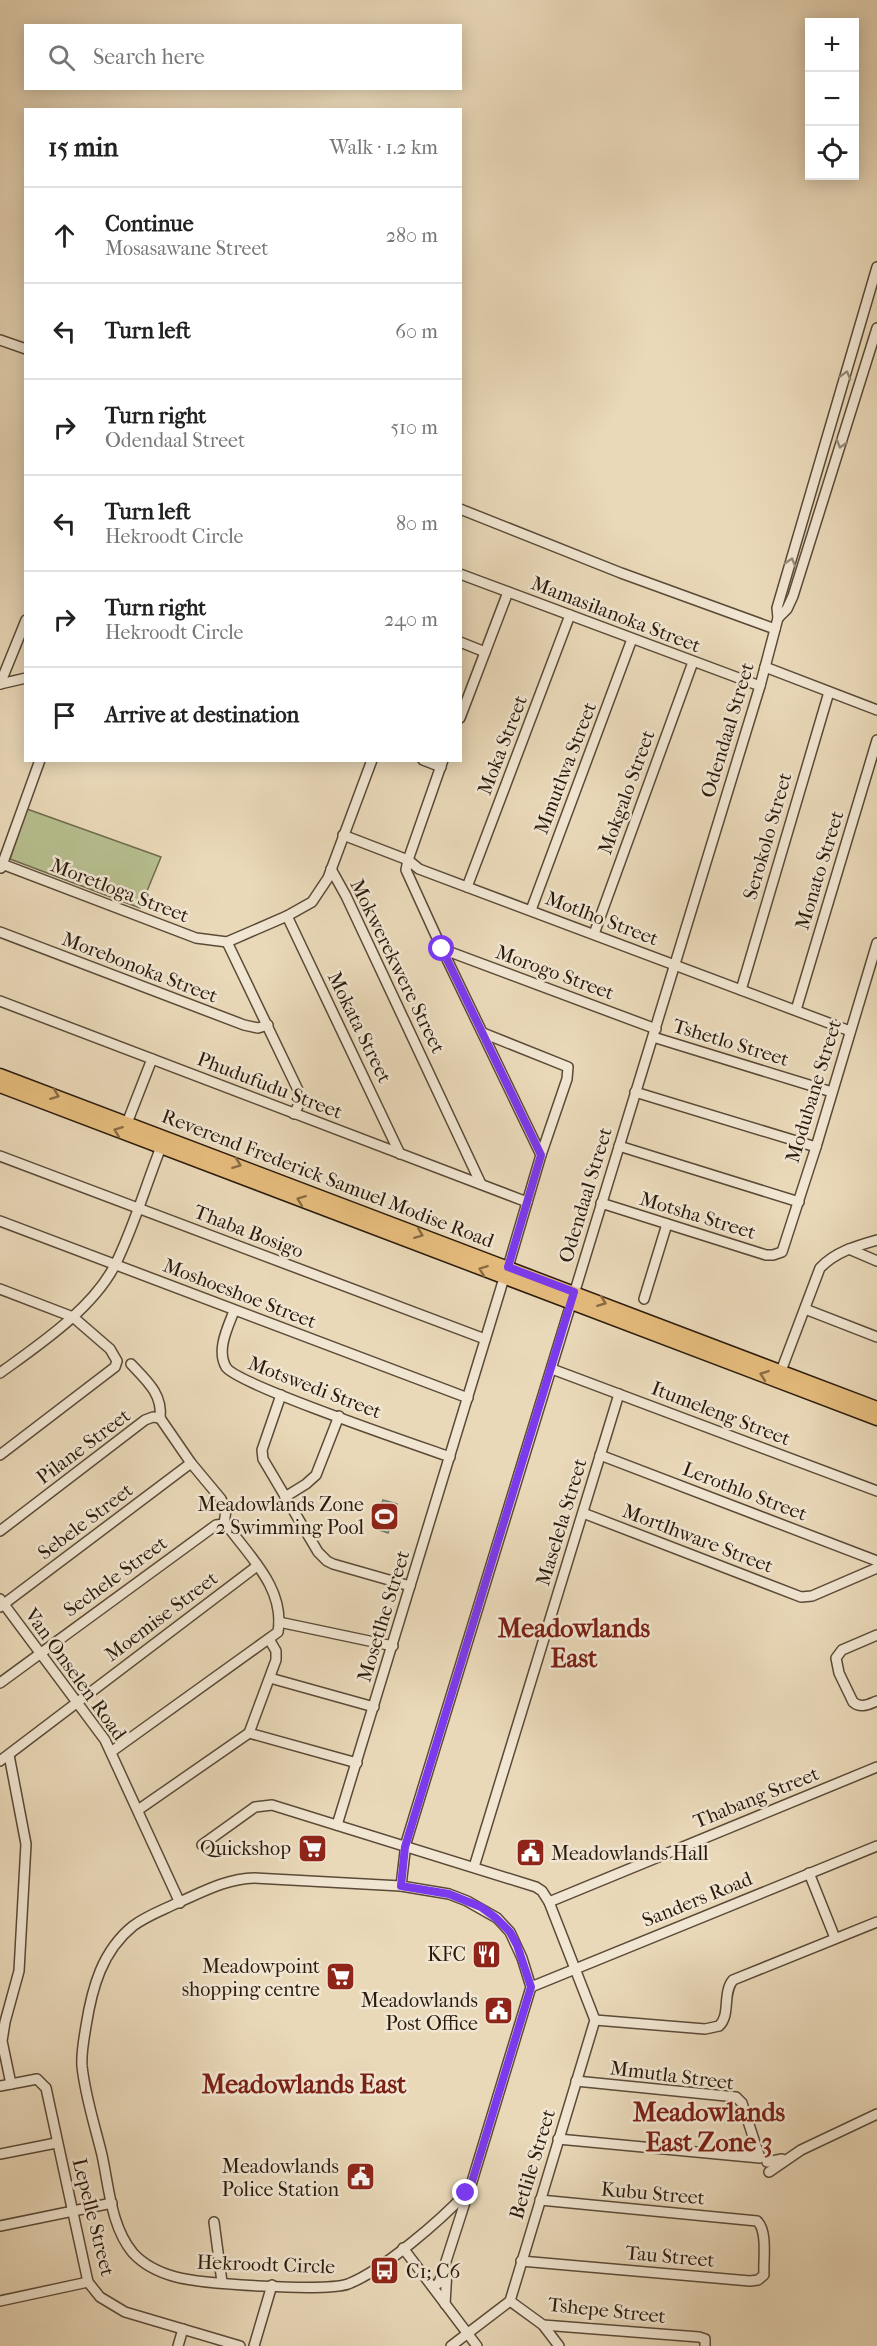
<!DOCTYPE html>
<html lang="en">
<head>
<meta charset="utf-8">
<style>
  :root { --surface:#fff; --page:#f2f2f2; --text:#222; --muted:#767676; --line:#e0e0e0 }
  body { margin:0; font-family:"IM FELL French Canon",serif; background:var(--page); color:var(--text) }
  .controls { position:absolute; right:18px; top:18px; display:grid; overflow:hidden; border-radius:0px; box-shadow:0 3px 15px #0003 }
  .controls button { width:54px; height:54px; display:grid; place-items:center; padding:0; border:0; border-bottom:2px solid var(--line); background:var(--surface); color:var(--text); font:30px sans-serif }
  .stop { position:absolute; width:18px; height:18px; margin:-14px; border:4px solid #7c3aed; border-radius:50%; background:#fff }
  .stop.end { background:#7c3aed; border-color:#fff; box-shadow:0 2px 6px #0008 }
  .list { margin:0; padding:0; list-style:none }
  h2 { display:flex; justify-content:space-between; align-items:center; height:78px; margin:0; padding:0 24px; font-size:26px }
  h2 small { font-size:20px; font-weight:400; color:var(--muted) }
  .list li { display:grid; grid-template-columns:39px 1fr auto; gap:18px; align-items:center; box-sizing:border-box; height:96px; padding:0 24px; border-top:2px solid var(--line) }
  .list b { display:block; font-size:22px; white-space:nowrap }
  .list p { margin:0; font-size:20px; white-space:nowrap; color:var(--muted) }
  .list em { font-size:20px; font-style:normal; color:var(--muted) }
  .icon { flex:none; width:33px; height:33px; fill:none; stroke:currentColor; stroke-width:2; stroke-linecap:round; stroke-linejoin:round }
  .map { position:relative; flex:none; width:877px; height:2346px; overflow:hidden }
  .search { position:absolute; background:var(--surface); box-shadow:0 3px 15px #0003; left:24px; top:24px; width:438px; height:66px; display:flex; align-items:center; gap:15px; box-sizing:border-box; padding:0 21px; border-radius:0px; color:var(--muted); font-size:22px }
  .panel { position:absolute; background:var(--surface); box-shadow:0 3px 15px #0003; left:24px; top:108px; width:438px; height:654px; border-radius:0px }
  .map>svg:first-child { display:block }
  .green { fill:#b7bf8f; stroke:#706c4e; stroke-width:1.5 }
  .water { fill:#98baad; stroke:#6c7a6d; stroke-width:1.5 }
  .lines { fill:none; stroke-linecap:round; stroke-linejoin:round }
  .minor-casing { stroke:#5a4a37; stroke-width:12 }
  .major-casing { stroke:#2a1a0c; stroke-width:15 }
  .minor { stroke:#f1e6d2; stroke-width:9 }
  .major { stroke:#e5bc7c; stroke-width:12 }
  .oneway { stroke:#978a79 }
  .oneway2 { stroke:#886b44 }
  .route { stroke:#7c3aed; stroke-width:8 }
  .labels { text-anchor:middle; stroke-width:5; stroke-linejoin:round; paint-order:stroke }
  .street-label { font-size:20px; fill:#2a1a0c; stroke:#f1e6d2 }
  .poi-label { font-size:20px; fill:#2a1a0c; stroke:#f1e6d2; text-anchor:end }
  .district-label { font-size:26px; font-weight:bold; fill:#7a1f14; stroke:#f1e6d2 }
</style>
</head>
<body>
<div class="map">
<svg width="877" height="2346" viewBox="0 0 877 2346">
  <rect width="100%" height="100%" fill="#ead9b9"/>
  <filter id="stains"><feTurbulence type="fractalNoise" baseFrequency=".00333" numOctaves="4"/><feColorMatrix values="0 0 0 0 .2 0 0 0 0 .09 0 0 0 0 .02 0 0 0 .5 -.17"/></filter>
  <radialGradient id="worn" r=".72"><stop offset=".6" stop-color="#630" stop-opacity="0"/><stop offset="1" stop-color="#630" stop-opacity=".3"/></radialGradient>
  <path class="green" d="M 27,809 L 161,857 L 140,908 L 10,859 Z"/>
  <path class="water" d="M 383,1500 L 397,1504 L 388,1533 L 374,1528 Z"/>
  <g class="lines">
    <defs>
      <g id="minor">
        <path d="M 0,340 L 26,349"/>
        <path d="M 460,509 L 621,573 L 775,629"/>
        <path d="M 460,574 L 760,686"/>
        <path d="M 778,618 L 787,609 L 793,596 L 877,328"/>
        <path d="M 460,642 L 485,652"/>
        <path d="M 765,667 L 877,710"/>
        <path d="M 0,684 L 26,620"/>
        <path d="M 0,684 L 26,678"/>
        <path d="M 460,718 L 508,592"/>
        <path d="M 423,760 L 441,767"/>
        <path d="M 443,760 L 408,860 L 406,870 L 442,949 L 541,1155"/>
        <path d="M 343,835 L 408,860 L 419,869 L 850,1031"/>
        <path d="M 2,864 L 196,938 L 227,942 L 287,916 L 312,902 L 328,878 L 372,760"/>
        <path d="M 1,868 L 40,760"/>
        <path d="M 331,869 L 346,896 L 481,1184"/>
        <path d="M 467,887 L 570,615"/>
        <path d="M 531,910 L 632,639"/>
        <path d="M 287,916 L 400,1154"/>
        <path d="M 0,932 L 244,1025 L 258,1028 L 268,1025"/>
        <path d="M 594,934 L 693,662"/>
        <path d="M 227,942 L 298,1090 L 299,1104 L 294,1114"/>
        <path d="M 442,949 L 656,1029"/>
        <path d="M 741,990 L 829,692"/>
        <path d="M 0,1001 L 527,1202"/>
        <path d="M 796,1010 L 877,740"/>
        <path d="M 483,1033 L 568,1067 L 567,1079 L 541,1155 L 508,1267"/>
        <path d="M 653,1037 L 832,1092"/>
        <path d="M 635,1092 L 816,1147"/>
        <path d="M 127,1123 L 152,1059"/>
        <path d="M 619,1146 L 799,1202"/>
        <path d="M 0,1156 L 485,1339"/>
        <path d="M 601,1203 L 766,1255 L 773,1255 L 782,1252 L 816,1147 L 877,943"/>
        <path d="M 0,1221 L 468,1398"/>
        <path d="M 849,1249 L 877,1261"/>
        <path d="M 0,1289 L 73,1317 L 110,1349 L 117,1361 L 115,1367 L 0,1455"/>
        <path d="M 644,1299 L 667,1224"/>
        <path d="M 805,1309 L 877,1337"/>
        <path d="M 234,1311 C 228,1327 216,1350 226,1367 C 236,1384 419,1446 450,1457"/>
        <path d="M 131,1364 C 146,1380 163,1394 160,1418"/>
        <path d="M 552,1369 L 877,1491"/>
        <path d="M 781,1371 L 820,1268 C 835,1252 856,1246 877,1240"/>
        <path d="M 0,1373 C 40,1344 94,1308 116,1263 C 134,1226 146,1185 161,1147"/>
        <path d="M 281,1395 L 262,1450 L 263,1459 L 318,1552 L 327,1561 L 333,1564 L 410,1586"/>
        <path d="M 160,1418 L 191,1463 L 221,1499 L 226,1510 L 224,1524"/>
        <path d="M 600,1455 L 877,1561"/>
        <path d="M 285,1497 L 306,1484 L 316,1475 L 339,1416"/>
        <path d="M 583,1513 L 801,1597 L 812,1596 L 877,1568"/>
        <path d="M 0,1531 L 145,1420 L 153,1417 L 160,1418"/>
        <path d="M 0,1599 L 105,1740 L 180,1903"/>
        <path d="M 0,1607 L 191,1463"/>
        <path d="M 279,1622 L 393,1646"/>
        <path d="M 877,1635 L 842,1650 L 836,1658 L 839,1673 L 853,1702 C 861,1709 869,1704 877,1701"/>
        <path d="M 270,1678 L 374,1707"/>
        <path d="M 0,1683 L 216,1525 L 224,1524"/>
        <path d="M 249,1733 L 357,1763"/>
        <path d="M 249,1733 L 276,1660 L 276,1651 L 269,1639"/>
        <path d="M 111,1752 L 278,1632 C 285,1590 252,1559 229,1528 L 224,1524"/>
        <path d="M 9,1755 L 26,1844 L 19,1971 L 5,2022 L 2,2041 L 11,2084"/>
        <path d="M 0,1761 L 257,1566"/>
        <path d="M 138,1810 L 249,1733"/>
        <path d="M 337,1825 L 504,1278"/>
        <path d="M 202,1845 L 255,1807 L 272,1805 L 536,1887 L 542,1891 L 549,1902 L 595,2020 L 510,2301 L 451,2346"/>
        <path d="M 474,1867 L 619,1394"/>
        <path d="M 809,1873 L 835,1938"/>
        <path d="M 254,1878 L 401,1886 L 449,1894 L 467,1901 L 497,1918 L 510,1932 L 522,1958 L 531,1987 L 471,2185 L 466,2193 C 441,2220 382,2271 348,2284 C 325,2292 202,2284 176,2277 C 161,2273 144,2265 133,2253 C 111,2227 109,2187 102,2155 C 95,2126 85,2096 82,2066 C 81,2053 84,2039 86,2026 C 92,1988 102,1951 133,1926 C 146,1916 163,1910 177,1903 C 203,1892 225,1879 254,1878 Z"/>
        <path d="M 401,1886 L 406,1843 L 760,686 L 778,618 L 777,608 L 877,267"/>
        <path d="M 549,1902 L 877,1767"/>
        <path d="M 531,1987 L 877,1846"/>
        <path d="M 595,2020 L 705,2029 L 719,2026 C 731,2015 722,1993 733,1980 L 877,1922"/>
        <path d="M 0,2086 L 37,2079 L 46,2088 L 88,2282 L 100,2297 L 125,2312 L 240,2346"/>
        <path d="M 558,2139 L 760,2158 L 742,2103 L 736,2097 L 576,2081"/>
        <path d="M 0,2154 L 56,2143"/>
        <path d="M 767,2162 L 782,2159"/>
        <path d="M 769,2172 L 801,2150 L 877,2114"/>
        <path d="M 214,2222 L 222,2282"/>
        <path d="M 0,2226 L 112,2203"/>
        <path d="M 403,2248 L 477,2346"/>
        <path d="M 521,2261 L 750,2281 L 758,2280 L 764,2275 C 763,2260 768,2231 757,2221 L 540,2200"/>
        <path d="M 433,2287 L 439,2283 L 468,2193"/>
        <path d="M 0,2301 L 88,2282"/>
        <path d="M 510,2301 L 543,2325 L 699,2337 L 705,2339 L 705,2346"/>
        <path d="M 445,2304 L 447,2270"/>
        <path d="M 543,2325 L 559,2346"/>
        <path d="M 178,2346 L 183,2329"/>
        <path d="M 254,2346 L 272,2285"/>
      </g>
      <g id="major">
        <path d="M 0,1075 L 877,1408"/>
        <path d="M 0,1086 L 877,1419"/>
      </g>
    </defs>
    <use href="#minor" class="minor-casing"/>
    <use href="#major" class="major-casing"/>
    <use href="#minor" class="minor"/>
    <use href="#major" class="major"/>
  </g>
  <defs><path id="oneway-chevron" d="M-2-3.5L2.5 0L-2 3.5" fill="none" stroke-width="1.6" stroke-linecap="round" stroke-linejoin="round" transform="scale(1.5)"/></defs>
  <g class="oneway">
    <use href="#oneway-chevron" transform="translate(846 375) rotate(-74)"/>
    <use href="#oneway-chevron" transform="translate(841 444) rotate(107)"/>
    <use href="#oneway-chevron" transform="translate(791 562) rotate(-73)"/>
  </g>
  <g class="oneway2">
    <use href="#oneway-chevron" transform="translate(55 1095) rotate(21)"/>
    <use href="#oneway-chevron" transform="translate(118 1131) rotate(-159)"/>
    <use href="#oneway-chevron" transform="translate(237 1164) rotate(21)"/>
    <use href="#oneway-chevron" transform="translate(301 1200) rotate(-159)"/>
    <use href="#oneway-chevron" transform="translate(419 1234) rotate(21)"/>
    <use href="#oneway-chevron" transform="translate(483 1270) rotate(-159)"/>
    <use href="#oneway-chevron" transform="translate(602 1302) rotate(21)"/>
    <use href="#oneway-chevron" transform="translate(764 1375) rotate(-160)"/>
  </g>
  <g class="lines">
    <path class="route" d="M 442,949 L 541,1155 L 508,1267 L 574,1292 L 405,1847 L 401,1886 L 449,1894 L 481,1907 L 496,1918 L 510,1932 L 517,1945 L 531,1987 L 471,2185 L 466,2193"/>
  </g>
  <defs>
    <symbol id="stadium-square" viewBox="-11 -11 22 22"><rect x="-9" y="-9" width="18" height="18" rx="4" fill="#8f2418" stroke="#f1e6d2"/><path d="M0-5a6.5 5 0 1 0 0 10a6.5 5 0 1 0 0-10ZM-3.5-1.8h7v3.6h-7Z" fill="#fff"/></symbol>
    <symbol id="supermarket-square" viewBox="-11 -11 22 22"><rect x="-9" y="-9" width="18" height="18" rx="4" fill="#8f2418" stroke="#f1e6d2"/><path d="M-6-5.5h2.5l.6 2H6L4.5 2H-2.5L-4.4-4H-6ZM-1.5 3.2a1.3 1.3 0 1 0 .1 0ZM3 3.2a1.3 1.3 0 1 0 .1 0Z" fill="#fff"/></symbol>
    <symbol id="civic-square" viewBox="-11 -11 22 22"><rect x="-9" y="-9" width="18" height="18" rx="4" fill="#8f2418" stroke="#f1e6d2"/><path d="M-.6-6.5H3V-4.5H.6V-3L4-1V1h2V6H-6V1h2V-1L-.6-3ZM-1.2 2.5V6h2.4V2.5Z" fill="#fff"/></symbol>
    <symbol id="restaurant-square" viewBox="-11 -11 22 22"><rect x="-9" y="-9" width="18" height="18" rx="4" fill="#8f2418" stroke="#f1e6d2"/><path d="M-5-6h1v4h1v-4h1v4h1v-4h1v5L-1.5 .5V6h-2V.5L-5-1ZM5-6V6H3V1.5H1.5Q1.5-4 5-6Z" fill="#fff"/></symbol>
    <symbol id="bus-square" viewBox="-11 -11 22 22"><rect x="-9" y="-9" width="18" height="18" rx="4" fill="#8f2418" stroke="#f1e6d2"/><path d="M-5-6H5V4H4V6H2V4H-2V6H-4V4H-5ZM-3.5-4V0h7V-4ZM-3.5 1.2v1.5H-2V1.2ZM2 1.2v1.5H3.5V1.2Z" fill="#fff"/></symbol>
  </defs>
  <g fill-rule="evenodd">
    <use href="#stadium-square" x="368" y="1500" width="33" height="33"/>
    <use href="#supermarket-square" x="296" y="1832" width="33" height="33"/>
    <use href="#civic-square" x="514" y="1836" width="33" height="33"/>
    <use href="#restaurant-square" x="470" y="1938" width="33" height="33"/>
    <use href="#supermarket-square" x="324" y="1960" width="33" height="33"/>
    <use href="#civic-square" x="482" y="1994" width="33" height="33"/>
    <use href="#civic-square" x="344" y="2160" width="33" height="33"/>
    <use href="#bus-square" x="368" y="2254" width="33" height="33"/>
  </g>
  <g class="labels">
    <g class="street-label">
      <text transform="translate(616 614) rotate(21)" y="7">Mamasilanoka Street</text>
      <text transform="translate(727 730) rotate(-73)" y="7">Odendaal Street</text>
      <text transform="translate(502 745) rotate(-69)" y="7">Moka Street</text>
      <text transform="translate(565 768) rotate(-69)" y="7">Mmutlwa Street</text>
      <text transform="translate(626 792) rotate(-70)" y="7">Mokgalo Street</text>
      <text transform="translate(767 836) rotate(-74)" y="7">Serokolo Street</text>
      <text transform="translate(819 870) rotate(-73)" y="7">Monato Street</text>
      <text transform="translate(120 890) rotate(21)" y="7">Moretloga Street</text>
      <text transform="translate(602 918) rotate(21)" y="7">Motlho Street</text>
      <text transform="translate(398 966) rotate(64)" y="7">Mokwerekwere Street</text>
      <text transform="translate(140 967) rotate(21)" y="7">Morebonoka Street</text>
      <text transform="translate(555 972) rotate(20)" y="7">Morogo Street</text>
      <text transform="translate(360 1027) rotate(64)" y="7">Mokata Street</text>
      <text transform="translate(731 1042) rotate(17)" y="7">Tshetlo Street</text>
      <text transform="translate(270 1085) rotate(21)" y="7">Phudufudu Street</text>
      <text transform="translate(813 1091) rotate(-73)" y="7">Modubane Street</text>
      <text transform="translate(328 1178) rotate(21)" y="7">Reverend Frederick Samuel Modise Road</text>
      <text transform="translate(585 1195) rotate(-73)" y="7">Odendaal Street</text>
      <text transform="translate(698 1215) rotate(17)" y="7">Motsha Street</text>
      <text transform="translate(249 1231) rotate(21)" y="7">Thaba Bosigo</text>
      <text transform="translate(240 1293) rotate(21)" y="7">Moshoeshoe Street</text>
      <text transform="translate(315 1387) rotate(21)" y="7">Motswedi Street</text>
      <text transform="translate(721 1413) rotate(21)" y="7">Itumeleng Street</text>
      <text transform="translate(83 1446) rotate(-37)" y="7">Pilane Street</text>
      <text transform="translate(745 1491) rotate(21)" y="7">Lerothlo Street</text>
      <text transform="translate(85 1521) rotate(-37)" y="7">Sebele Street</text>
      <text transform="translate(561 1522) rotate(-73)" y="7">Maselela Street</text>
      <text transform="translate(698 1538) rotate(21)" y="7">Mortlhware Street</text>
      <text transform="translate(115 1576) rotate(-36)" y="7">Sechele Street</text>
      <text transform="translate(161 1616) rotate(-37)" y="7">Moemise Street</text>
      <text transform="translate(383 1616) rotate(-73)" y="7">Mosetlhe Street</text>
      <text transform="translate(76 1674) rotate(54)" y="7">Van Onselen Road</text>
      <text transform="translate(756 1797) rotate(-22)" y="7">Thabang Street</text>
      <text transform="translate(697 1899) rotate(-22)" y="7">Sanders Road</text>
      <text transform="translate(672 2075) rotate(7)" y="7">Mmutla Street</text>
      <text transform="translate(532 2164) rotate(-73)" y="7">Betlile Street</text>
      <text transform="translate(653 2193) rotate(5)" y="7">Kubu Street</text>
      <text transform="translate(94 2217) rotate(76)" y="7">Lepelle Street</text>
      <text transform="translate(670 2256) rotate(5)" y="7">Tau Street</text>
      <text transform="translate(266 2264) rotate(2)" y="7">Hekroodt Circle</text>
      <text transform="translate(607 2310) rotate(6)" y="7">Tshepe Street</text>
    </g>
    <g class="poi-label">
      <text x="364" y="1511">Meadowlands Zone<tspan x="364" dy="23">2 Swimming Pool</tspan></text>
      <text x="291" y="1855">Quickshop</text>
      <text x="551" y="1860" text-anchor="start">Meadowlands Hall</text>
      <text x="466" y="1961">KFC</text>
      <text x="320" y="1973">Meadowpoint<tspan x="320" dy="23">shopping centre</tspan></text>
      <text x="478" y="2007">Meadowlands<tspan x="478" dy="23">Post Office</tspan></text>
      <text x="339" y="2173">Meadowlands<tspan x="339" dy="23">Police Station</tspan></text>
      <text x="406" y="2278" text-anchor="start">C1; C6</text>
    </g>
    <g class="district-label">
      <text x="574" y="1637">Meadowlands<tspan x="574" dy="30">East</tspan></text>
      <text x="304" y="2093">Meadowlands East</text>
      <text x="709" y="2121">Meadowlands<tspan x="709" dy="30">East Zone 3</tspan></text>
    </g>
  </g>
  <rect width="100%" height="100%" filter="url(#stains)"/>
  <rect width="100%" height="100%" fill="url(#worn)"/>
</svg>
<div class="controls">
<button>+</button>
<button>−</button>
<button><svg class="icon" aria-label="locate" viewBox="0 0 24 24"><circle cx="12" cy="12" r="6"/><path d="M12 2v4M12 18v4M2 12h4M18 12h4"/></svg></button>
</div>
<div class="stop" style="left:442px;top:949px"></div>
<div class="stop end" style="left:466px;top:2193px"></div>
<div class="search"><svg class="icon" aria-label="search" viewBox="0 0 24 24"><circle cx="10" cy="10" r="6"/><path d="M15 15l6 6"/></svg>Search here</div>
<section class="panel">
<h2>15 min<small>Walk · 1.2 km</small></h2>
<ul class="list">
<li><svg class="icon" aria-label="ahead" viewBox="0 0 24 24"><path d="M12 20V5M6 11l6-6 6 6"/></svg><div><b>Continue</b><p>Mosasawane Street</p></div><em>280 m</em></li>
<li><svg class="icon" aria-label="left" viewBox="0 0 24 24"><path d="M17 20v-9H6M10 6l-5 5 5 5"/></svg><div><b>Turn left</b></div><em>60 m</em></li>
<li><svg class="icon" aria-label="right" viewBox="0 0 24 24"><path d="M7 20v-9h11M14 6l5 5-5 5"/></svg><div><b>Turn right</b><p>Odendaal Street</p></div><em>510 m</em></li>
<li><svg class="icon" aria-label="left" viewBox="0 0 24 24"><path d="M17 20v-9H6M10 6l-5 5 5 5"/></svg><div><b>Turn left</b><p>Hekroodt Circle</p></div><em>80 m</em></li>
<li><svg class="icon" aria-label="right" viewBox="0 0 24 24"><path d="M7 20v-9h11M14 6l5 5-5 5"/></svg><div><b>Turn right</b><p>Hekroodt Circle</p></div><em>240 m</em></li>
<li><svg class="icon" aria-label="arrive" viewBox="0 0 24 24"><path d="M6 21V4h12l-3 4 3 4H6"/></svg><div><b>Arrive at destination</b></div></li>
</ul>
</section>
</div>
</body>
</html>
